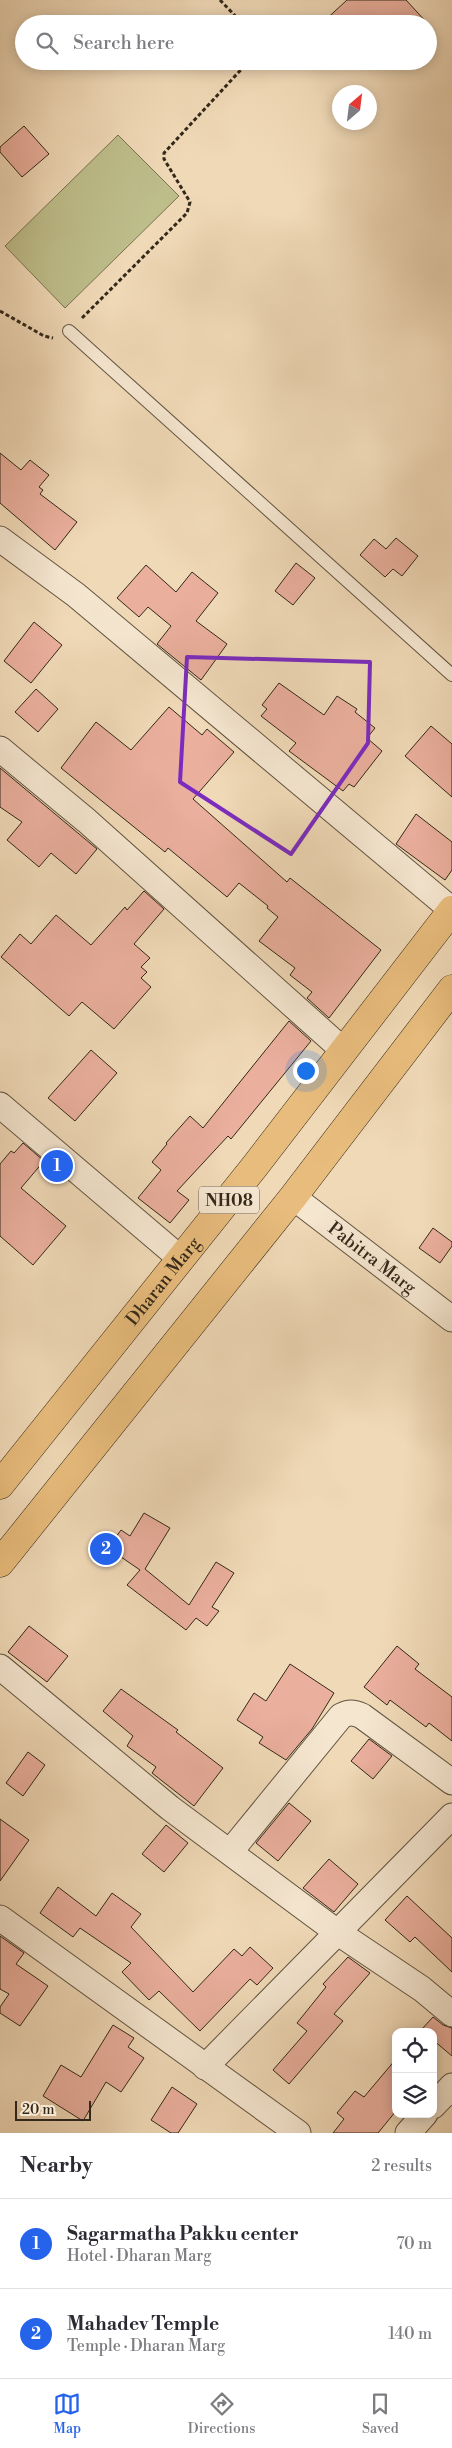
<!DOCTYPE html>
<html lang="en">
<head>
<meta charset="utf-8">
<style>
  :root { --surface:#fff; --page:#f7f7f7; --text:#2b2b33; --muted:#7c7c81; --line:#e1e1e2; --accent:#2563eb }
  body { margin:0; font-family:"Libre Bodoni",serif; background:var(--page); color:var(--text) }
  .controls { position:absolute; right:15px; bottom:15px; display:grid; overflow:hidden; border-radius:10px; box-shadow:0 2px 12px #0003 }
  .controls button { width:45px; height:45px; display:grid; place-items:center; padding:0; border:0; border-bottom:1px solid var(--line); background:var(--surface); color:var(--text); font:25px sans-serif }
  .compass { position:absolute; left:332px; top:85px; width:45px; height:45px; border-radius:50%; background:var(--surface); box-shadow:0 2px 12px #0003; rotate:28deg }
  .scale { position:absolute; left:15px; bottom:12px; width:76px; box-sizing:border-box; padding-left:5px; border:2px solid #332819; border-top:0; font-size:14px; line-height:18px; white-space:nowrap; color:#332819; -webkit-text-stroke:4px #f5e6d0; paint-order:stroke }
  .you { position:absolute; left:305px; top:1070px; width:18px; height:18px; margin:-12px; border:4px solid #fff; border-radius:50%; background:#1a73e8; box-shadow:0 0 0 8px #1a73e833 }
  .badge { display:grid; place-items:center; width:32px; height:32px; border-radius:50%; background:var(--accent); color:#fff; font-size:16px; font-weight:700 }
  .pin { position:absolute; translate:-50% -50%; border:2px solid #fff; box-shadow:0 1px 5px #0006 }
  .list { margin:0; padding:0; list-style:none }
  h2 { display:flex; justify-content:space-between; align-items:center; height:65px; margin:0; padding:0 20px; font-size:21px }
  h2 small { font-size:16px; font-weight:400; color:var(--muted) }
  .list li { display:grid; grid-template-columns:32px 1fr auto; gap:15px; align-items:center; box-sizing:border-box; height:90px; padding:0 20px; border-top:1px solid var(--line) }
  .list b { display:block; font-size:19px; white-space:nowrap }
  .list p { margin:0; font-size:16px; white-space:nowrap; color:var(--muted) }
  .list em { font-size:16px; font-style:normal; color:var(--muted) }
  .icon { flex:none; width:28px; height:28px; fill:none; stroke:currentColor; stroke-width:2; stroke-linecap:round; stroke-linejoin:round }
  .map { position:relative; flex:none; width:452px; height:2133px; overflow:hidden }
  .search { position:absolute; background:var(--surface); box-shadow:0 2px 12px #0003; left:15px; right:15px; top:15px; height:55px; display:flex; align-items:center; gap:12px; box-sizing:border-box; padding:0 18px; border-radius:28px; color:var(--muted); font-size:19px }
  .sheet { height:245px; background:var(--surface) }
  nav { display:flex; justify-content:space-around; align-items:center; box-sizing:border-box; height:70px; border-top:1px solid var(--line); background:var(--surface); font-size:14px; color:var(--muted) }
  nav a { display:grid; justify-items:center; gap:2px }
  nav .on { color:var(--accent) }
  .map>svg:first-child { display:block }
  .green { fill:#bebe8b; stroke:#787352 }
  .building { fill:#eaaf9d; stroke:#332819 }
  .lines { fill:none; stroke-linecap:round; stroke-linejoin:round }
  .service-casing { stroke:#625440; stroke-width:14 }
  .minor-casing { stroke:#625440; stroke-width:27 }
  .primary-casing { stroke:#332819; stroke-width:29 }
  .path { stroke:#332819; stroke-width:3; stroke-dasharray:4 2.5; stroke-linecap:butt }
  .service { stroke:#f5e6d0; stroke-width:12 }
  .minor { stroke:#f5e6d0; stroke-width:25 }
  .primary { stroke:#e8bc7c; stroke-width:28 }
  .marked { fill:none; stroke:#7b2cbf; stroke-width:4; stroke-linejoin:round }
  .labels { text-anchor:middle; stroke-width:5; stroke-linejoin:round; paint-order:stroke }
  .shield { fill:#f5e6d0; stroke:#6d6150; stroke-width:1 }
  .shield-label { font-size:16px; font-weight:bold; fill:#332819 }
  .street-label { font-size:18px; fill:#332819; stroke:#f5e6d0 }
</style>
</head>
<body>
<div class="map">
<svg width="452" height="2133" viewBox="0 0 452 2133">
  <rect width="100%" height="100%" fill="#f0d9b7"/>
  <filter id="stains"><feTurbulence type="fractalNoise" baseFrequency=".004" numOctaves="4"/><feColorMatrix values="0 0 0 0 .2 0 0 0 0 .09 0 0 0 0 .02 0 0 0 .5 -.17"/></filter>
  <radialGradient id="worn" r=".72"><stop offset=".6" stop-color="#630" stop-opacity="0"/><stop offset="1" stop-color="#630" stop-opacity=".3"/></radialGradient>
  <path class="green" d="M 118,135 L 179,196 L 65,308 L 5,246 Z"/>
  <g class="building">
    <path d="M 347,0 L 406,0 L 428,24 L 321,24 Z"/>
    <path d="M 24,126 L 49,154 L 22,177 L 0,152 L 0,147 Z"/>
    <path d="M 0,453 L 21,470 L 30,460 L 49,475 L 39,487 L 43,490 L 40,494 L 77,522 L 55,550 L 0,503 Z"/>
    <path d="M 396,538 L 418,556 L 402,576 L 393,569 L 385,577 L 360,555 L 374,539 L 386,549 Z"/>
    <path d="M 296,563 L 315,578 L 293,605 L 275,591 Z"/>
    <path d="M 146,565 L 176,592 L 192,572 L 218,593 L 196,621 L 227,644 L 201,680 L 157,644 L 171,626 L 148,607 L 139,617 L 117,598 Z"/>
    <path d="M 34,622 L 62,645 L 31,683 L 4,661 Z"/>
    <path d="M 279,683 L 324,715 L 337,696 L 357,709 L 355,712 L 375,728 L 367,738 L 382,751 L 354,787 L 349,784 L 343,791 L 289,751 L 296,743 L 261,716 L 267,709 L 262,705 Z"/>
    <path d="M 36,689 L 58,709 L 38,732 L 15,712 Z"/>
    <path d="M 169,707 L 202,735 L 207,729 L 234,752 L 193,799 L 287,882 L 290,878 L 381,950 L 329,1018 L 307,998 L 312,992 L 290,975 L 295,968 L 259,941 L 278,917 L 267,908 L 268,906 L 239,883 L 227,897 L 168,848 L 165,852 L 61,768 L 96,722 L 131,750 Z"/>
    <path d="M 431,726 L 452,744 L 452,797 L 405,756 Z"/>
    <path d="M 0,768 L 97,849 L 76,874 L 51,853 L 39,867 L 7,840 L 22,822 L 0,807 Z"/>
    <path d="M 416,814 L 452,842 L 452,870 L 445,880 L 396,844 Z"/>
    <path d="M 144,891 L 164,909 L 134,944 L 150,958 L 141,967 L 147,972 L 141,978 L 151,987 L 114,1029 L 82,1002 L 69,1016 L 1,957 L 20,934 L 31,944 L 56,915 L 91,945 L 125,907 L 127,910 Z"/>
    <path d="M 289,1021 L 311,1041 L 231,1139 L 228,1136 L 177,1191 L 189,1200 L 170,1223 L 138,1198 L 161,1170 L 152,1162 L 167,1144 L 166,1143 L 190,1116 L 203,1128 Z"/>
    <path d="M 91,1050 L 117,1073 L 75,1121 L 48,1098 Z"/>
    <path d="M 23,1143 L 44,1161 L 21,1188 L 66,1226 L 33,1265 L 0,1236 L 0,1164 L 11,1151 L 14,1153 Z"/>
    <path d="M 433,1228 L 452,1242 L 452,1246 L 440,1263 L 419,1248 Z"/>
    <path d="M 144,1513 L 170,1528 L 145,1569 L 189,1605 L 216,1562 L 234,1573 L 212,1607 L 219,1611 L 207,1626 L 196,1618 L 186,1630 L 127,1585 L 140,1570 L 108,1548 L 121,1530 L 130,1536 Z"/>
    <path d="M 29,1626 L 68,1656 L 47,1682 L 8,1652 Z"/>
    <path d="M 397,1646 L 419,1664 L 415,1669 L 452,1697 L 452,1741 L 429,1723 L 426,1727 L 390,1700 L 387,1705 L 364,1687 Z"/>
    <path d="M 290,1664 L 334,1693 L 312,1729 L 286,1760 L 259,1743 L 263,1737 L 237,1720 L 254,1693 L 266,1701 Z"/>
    <path d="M 121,1689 L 178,1730 L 176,1732 L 223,1768 L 194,1806 L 152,1773 L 156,1767 L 127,1746 L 133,1736 L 103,1711 Z"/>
    <path d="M 369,1739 L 392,1756 L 373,1779 L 351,1761 Z"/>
    <path d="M 28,1752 L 45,1765 L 23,1796 L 6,1783 Z"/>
    <path d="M 289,1803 L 311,1821 L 278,1861 L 256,1843 Z"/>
    <path d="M 0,1819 L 29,1840 L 0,1881 Z"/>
    <path d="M 166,1825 L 188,1843 L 164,1872 L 142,1854 Z"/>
    <path d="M 329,1859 L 358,1884 L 334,1912 L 303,1888 Z"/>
    <path d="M 58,1887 L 96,1916 L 112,1893 L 141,1914 L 131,1927 L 193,1992 L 234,1949 L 242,1956 L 250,1947 L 273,1968 L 257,1985 L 250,1979 L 200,2031 L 159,1991 L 149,2000 L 122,1972 L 131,1963 L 80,1928 L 73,1937 L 40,1913 Z"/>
    <path d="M 407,1896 L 452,1938 L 452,1972 L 415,1937 L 410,1942 L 385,1920 Z"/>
    <path d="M 0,1936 L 24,1953 L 16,1964 L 48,1986 L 20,2026 L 0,2013 L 0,2007 L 9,1994 L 0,1989 Z"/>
    <path d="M 348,1957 L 370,1973 L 334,2014 L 343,2021 L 289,2084 L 273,2070 L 307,2031 L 297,2023 L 326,1987 L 323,1984 Z"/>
    <path d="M 433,2017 L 443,2025 L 452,2028 L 452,2056 L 433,2040 L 433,2032 L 421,2030 Z"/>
    <path d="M 113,2025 L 134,2038 L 128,2047 L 144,2058 L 121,2092 L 106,2082 L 83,2121 L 43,2096 L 61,2065 L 81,2077 Z"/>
    <path d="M 396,2059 L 396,2111 L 378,2133 L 333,2133 L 344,2119 L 337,2113 L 355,2091 L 364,2097 Z"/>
    <path d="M 172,2087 L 197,2104 L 178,2133 L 171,2133 L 151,2120 Z"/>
  </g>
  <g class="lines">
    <defs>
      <path id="service" d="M 69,331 L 452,675"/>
      <g id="minor">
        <path d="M 0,539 L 76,595 L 452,910"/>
        <path d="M 0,749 L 87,821 L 343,1050"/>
        <path d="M 0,1105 L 181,1259"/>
        <path id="s1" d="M 293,1197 L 452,1319"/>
        <path d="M 0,1667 L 170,1808 L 337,1932 L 422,1989 L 452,2014"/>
        <path d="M 230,1852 L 341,1716 C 349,1712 353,1712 362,1716 L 452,1782"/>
        <path d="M 0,1918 L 298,2133"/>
        <path d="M 205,2067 L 452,1816"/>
        <path d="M 433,2106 L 452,2086"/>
        <path d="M 408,2133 L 425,2114"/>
      </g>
      <g id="primary">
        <path id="s2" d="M 0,1485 L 255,1166 L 452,910"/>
        <path d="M 0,1563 L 293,1197 L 452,989"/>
      </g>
    </defs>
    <use href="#service" class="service-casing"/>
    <use href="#minor" class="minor-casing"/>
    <use href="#primary" class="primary-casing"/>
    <g class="path">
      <path d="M 220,0 L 243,24"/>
      <path d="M 0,311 L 44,336 L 53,338"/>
      <path d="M 82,318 L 187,213 L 190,202 L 164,159 L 164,153 L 249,61"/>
    </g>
    <use href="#service" class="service"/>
    <use href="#minor" class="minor"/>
    <use href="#primary" class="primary"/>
  </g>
  <path class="marked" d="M 187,657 L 370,662 L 368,743 L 291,854 L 180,782 Z"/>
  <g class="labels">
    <rect class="shield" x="199" y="1186.5" width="60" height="27" rx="4"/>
    <g class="shield-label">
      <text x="229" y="1206">NH08</text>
    </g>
    <g class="street-label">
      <text dy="6" stroke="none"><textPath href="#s1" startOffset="100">Pabitra Marg</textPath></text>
      <text dy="6" stroke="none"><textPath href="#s2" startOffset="261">Dharan Marg</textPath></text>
    </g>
  </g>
  <rect width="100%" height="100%" filter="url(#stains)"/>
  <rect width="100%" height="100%" fill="url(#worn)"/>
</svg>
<div class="controls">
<button><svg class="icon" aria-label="locate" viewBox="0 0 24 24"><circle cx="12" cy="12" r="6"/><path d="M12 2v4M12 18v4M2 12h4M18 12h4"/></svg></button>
<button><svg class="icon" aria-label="layers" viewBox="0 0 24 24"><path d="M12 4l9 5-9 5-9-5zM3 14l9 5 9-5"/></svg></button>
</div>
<svg class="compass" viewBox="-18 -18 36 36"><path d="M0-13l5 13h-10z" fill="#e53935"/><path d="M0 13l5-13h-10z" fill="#7c7c81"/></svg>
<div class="scale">20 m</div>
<div class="you"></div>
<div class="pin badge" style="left:57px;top:1166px">1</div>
<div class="pin badge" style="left:106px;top:1549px">2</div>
<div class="search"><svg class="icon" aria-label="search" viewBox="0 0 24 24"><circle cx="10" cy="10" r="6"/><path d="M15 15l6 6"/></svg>Search here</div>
</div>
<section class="sheet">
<h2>Nearby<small>2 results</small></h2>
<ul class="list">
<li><span class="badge">1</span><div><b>Sagarmatha Pakku center</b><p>Hotel · Dharan Marg</p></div><em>70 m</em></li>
<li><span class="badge">2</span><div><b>Mahadev Temple</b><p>Temple · Dharan Marg</p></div><em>140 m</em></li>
</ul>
</section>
<nav>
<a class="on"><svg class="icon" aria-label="map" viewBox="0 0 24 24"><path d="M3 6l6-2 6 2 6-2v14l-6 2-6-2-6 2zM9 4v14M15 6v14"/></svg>Map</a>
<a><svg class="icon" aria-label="directions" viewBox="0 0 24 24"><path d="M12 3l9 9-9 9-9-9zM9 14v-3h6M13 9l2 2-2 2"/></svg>Directions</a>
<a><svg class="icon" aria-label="saved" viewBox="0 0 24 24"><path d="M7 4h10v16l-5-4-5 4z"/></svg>Saved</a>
</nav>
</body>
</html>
